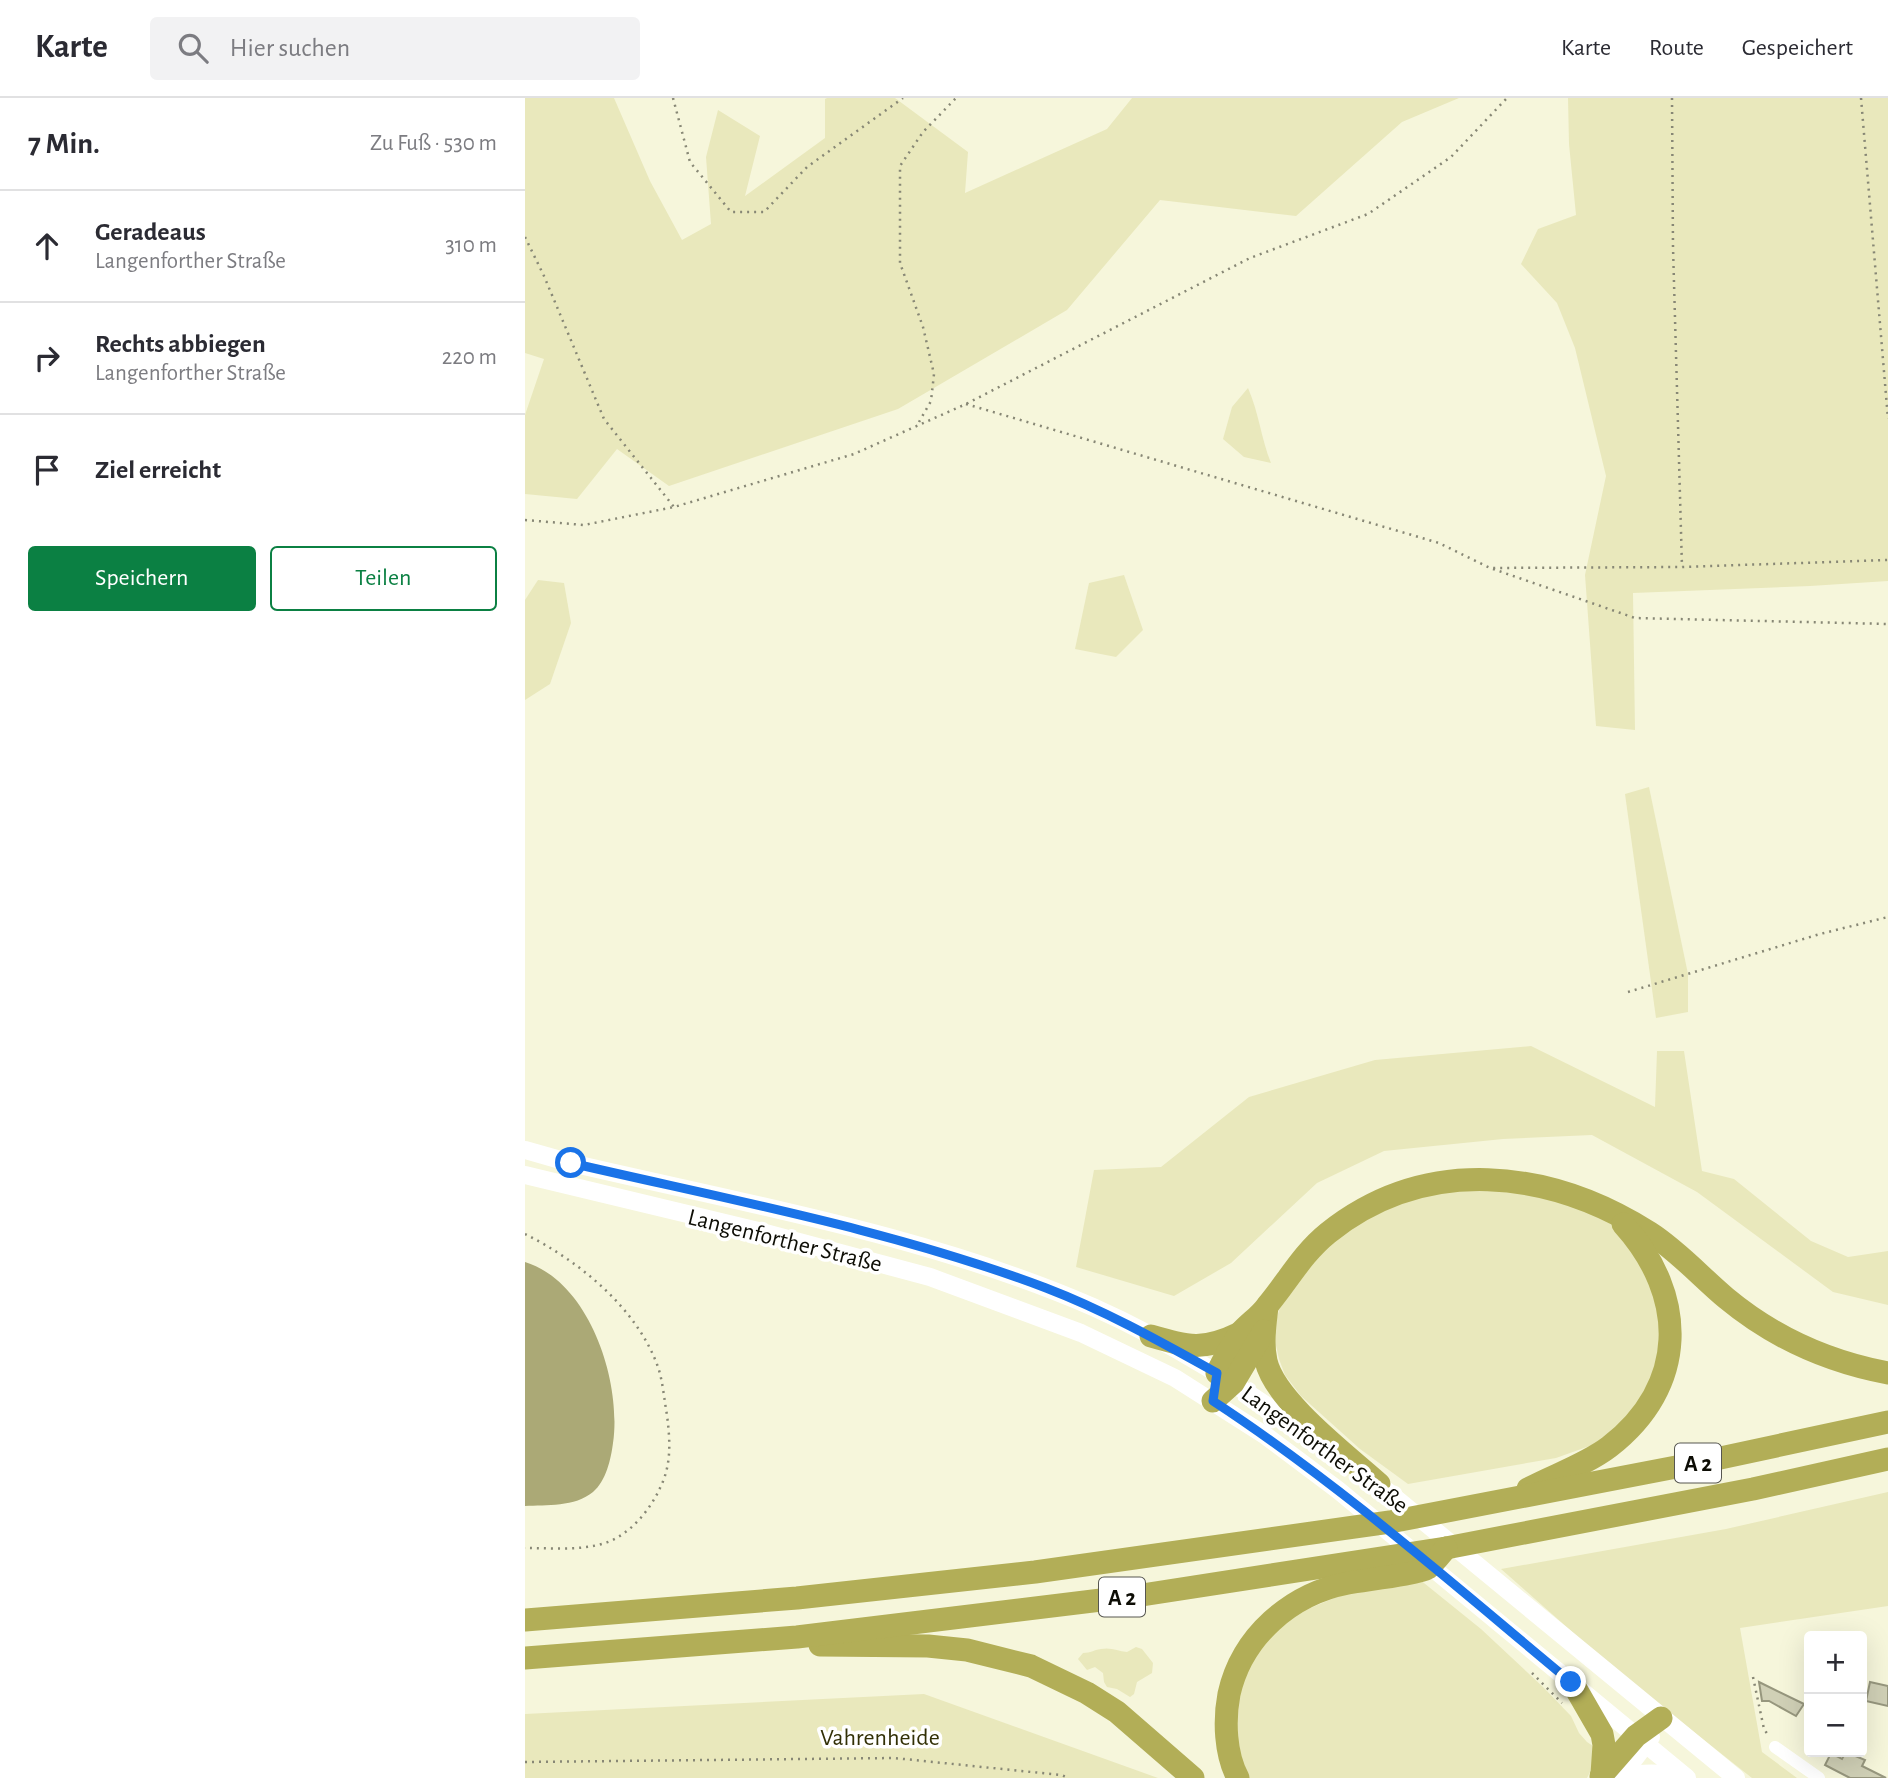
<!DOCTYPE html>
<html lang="de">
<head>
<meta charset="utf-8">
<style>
  :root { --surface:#fff; --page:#f2f2f3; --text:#2b2b33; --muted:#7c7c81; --line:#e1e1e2; --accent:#0b8043 }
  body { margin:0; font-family:"Alegreya Sans",sans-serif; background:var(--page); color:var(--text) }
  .controls { position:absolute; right:21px; bottom:21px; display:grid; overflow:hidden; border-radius:7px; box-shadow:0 7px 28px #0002 }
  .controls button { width:63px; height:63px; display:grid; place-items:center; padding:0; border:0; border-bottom:2px solid var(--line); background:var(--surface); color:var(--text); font:35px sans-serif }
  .stop { position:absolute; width:21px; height:21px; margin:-16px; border:5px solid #1a73e8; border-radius:50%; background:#fff }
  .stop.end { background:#1a73e8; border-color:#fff; box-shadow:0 2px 7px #0008 }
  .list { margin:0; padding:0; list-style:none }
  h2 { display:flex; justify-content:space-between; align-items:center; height:91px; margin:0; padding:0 28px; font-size:30px }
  h2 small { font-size:23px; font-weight:400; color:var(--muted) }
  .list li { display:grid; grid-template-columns:46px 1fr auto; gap:21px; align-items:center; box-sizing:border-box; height:112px; padding:0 28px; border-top:2px solid var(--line) }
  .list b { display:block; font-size:26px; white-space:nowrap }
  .list p { margin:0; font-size:23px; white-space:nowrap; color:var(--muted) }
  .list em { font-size:23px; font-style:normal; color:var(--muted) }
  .actions { display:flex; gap:14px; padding:21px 28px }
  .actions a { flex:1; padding:16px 0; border:2px solid var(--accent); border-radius:7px; text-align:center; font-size:24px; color:var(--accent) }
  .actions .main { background:var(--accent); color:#fff }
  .icon { flex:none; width:38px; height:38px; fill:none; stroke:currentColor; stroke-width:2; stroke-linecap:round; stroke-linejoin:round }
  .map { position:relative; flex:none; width:1363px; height:1680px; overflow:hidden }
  header { display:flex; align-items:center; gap:42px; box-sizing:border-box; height:98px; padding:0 35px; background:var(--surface); border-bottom:2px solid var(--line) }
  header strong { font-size:33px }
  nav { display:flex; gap:38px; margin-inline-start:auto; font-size:24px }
  .search { width:490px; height:63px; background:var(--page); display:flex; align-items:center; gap:18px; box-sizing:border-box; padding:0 24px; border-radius:7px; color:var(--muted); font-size:26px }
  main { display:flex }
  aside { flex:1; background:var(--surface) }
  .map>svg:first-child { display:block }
  .green { fill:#e9e8bc }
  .water { fill:#aba976 }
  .building { fill:#d0d0b6; stroke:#97977e; stroke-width:2 }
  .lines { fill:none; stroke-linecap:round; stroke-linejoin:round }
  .path { stroke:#878775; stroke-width:2.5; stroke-dasharray:2 5; stroke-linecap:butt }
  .street { stroke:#fff; stroke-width:12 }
  .secondary { stroke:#fff; stroke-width:18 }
  .highway { stroke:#b2ae57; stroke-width:23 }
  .route { stroke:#1a73e8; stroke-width:9 }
  .labels { text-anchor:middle; stroke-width:7; stroke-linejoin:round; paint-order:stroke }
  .shield { fill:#fff; stroke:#565650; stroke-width:2 }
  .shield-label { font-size:23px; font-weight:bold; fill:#0d0d05 }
  .street-label { font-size:24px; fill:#0d0d05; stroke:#fff }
  .park-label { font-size:24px; fill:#323006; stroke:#fff }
</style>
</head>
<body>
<header>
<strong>Karte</strong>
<div class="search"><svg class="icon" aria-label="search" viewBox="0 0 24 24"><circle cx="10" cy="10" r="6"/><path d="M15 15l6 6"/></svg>Hier suchen</div>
<nav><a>Karte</a><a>Route</a><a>Gespeichert</a></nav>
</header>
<main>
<aside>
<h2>7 Min.<small>Zu Fuß · 530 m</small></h2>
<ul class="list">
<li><svg class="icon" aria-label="ahead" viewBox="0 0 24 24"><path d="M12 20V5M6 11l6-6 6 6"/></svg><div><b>Geradeaus</b><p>Langenforther Straße</p></div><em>310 m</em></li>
<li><svg class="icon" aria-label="right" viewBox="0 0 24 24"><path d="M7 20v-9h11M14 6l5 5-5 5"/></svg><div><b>Rechts abbiegen</b><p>Langenforther Straße</p></div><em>220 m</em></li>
<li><svg class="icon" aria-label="arrive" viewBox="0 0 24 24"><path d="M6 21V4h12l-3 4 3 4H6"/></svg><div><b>Ziel erreicht</b></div></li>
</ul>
<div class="actions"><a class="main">Speichern</a><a>Teilen</a></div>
</aside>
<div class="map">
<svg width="1363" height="1680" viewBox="0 0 1363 1680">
  <rect width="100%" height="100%" fill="#f6f6db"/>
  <g class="green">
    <path d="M 0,0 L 89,0 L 125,83 L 157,142 L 186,126 L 181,59 L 193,12 L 235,38 L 220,98 L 300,40 L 300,1 L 302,0 L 370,0 L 443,54 L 440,95 L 582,31 L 607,0 L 934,0 L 877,24 L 771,118 L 635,102 L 542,212 L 373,311 L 144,388 L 92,351 L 52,401 L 0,396 L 0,317 L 19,261 L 0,255 Z"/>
    <path d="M 1043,0 L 1363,0 L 1363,483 L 1285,488 L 1108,495 L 1110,632 L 1071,628 L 1060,477 L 1081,378 L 1050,250 L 1032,205 L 996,166 L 1013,131 L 1051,117 L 1044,46 Z"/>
    <path d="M 723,290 C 734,315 736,340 746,365 L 719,359 L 698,341 L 707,309 Z"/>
    <path d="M 599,477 L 618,532 L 591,559 L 550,551 L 564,485 Z"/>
    <path d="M 13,482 L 39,485 L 46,525 L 25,586 L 0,602 L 0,502 Z"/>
    <path d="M 1124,689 L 1163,876 L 1163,914 L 1131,920 L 1100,696 Z"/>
    <path d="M 1006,948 L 1130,1009 L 1132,953 L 1159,953 L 1177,1073 L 1209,1081 L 1286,1143 L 1323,1159 L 1363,1153 L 1363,1207 L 1308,1194 L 1172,1094 L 1067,1037 L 978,1041 L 859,1053 L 792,1085 L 706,1165 L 649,1198 L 551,1169 L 569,1072 L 636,1069 L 724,999 L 850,962 Z"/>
    <path d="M 924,1090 L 997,1091 L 1082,1121 L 1106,1145 L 1132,1192 L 1135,1263 L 1115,1309 L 1073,1345 L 1031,1360 L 883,1386 L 835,1351 L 776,1298 L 760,1277 L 754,1261 L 748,1234 L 756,1205 L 807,1142 L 860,1109 Z"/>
    <path d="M 1363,1394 L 1363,1508 L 1215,1530 L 1237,1654 L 1272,1680 L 1227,1680 L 1088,1570 L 976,1471 L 1201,1431 Z"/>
    <path d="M 894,1481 L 956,1531 L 1018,1589 L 1046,1618 L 1054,1635 L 1062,1644 L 1071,1650 L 1067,1670 L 1062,1680 L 720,1680 L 707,1630 L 721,1565 L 761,1520 L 824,1494 Z"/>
    <path d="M 611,1549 L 617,1551 L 628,1565 L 627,1575 L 612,1584 L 609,1596 L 605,1599 L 592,1591 L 582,1589 L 579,1584 L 578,1575 L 570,1569 L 562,1572 L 553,1561 L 558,1555 C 566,1555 568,1552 576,1551 C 586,1549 593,1553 602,1554 Z"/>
    <path d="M 399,1596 L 633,1680 L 0,1680 L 0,1616 Z"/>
  </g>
  <path class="water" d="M 0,1164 C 65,1184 97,1284 88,1345 C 86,1361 81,1383 68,1394 C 50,1409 21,1407 0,1408 Z"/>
  <g class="building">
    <path d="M 1234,1584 L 1279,1606 L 1271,1618 L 1244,1603 L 1237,1603 Z"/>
    <path d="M 1345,1584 L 1363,1588 L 1363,1608 L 1341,1603 Z"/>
    <path d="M 1321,1654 L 1340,1662 L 1337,1668 L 1361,1680 L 1325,1680 L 1300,1667 L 1306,1655 L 1317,1661 Z"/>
  </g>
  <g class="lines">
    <g class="path">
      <path d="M 148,0 L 165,64 L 206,114 L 239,114 L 282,69 L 378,0"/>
      <path d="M 1147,0 L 1148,149 L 1157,469"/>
      <path d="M 1336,0 L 1363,321"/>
      <path d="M 0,139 L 19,178 L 79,321 L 149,409"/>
      <path d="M 441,306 L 914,445 L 965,470 L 1157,469 L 1363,462"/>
      <path d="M 394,324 L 406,303 L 409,276 L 398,229 L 375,165 L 375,68 L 398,34 L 431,0"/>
      <path d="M 0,422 L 59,427 L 149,409 L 329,356 L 441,306 L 725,160 L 843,116 L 926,59 L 982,0"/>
      <path d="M 968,471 L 1110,520 L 1363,526"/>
      <path d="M 1103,894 L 1295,836 L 1363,819"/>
      <path d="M 0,1136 C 54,1163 112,1210 133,1269 C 138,1284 139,1301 142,1317 C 145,1342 147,1366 135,1390 C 125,1412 105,1437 80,1445 C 55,1453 26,1450 0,1450"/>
      <path d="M 1007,1575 L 1037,1605"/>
      <path d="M 1228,1579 L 1239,1631 L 1243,1637"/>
      <path d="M 0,1664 L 369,1660 L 536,1677 L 544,1680"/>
    </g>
    <path class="street" d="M 1250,1649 L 1294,1680"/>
    <g class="secondary">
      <path d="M 0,1052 L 46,1065 C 221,1106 402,1137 568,1209 C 647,1244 721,1292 791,1342"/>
      <path d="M 0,1077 L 229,1132 L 405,1179 L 556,1235 L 650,1280 L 741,1338 L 813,1392 L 1162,1680"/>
      <path d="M 846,1380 L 1211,1680"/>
      <path d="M 1088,1680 L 1107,1664 L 1126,1639"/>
      <path d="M 1094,1680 C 1118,1674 1135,1674 1159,1680"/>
    </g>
    <g class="highway">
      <path d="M 742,1209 C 740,1226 737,1245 741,1263 C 750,1303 822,1357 854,1386"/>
      <path d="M 626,1238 C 664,1249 678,1253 715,1235"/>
      <path d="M 692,1275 C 699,1262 706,1246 716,1234 C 724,1225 735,1218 742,1208 C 763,1183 777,1156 803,1135 C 901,1057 1024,1071 1125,1135 C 1153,1153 1176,1179 1201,1200 C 1248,1239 1304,1264 1363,1275"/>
      <path d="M 688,1303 L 708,1285 L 739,1233"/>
      <path d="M 1003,1391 C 1029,1377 1060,1367 1084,1349 C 1163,1288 1163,1198 1098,1126"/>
      <path d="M 0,1522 L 272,1500 L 510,1474 L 865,1424 L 1172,1365 L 1363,1324"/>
      <path d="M 295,1547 L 403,1548 L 442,1552 L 506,1568 L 562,1595 L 592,1614 L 668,1680"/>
      <path d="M 0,1560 L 272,1539 L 617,1497 L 921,1450 L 1228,1391 L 1363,1361"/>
      <path d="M 1047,1584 L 1077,1636 L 1079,1647 L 1077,1676"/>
      <path d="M 1076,1678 L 1111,1638 L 1136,1620"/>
      <path d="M 713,1680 C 700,1656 699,1622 704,1596 C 717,1538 766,1496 823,1485 C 838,1482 894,1476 903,1470 C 909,1465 916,1456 921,1450"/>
    </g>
  </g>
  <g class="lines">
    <path class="route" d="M 46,1065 C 205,1102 368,1132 521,1190 C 581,1213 636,1244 692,1275 L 688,1303 C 815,1386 929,1487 1046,1584"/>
  </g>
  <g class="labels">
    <g class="shield">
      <rect x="1150" y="1345.5" width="46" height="39" rx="5"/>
      <rect x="574" y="1479.5" width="46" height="39" rx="5"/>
    </g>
    <g class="shield-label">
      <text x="1173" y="1373">A 2</text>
      <text x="597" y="1507">A 2</text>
    </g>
    <g class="street-label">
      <text transform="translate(260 1142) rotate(14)" y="8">Langenforther Straße</text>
      <text transform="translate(800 1351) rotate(36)" y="8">Langenforther Straße</text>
    </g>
    <g class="park-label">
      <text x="355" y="1647">Vahrenheide</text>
    </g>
  </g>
</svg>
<div class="controls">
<button>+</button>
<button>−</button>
</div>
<div class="stop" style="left:46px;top:1065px"></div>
<div class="stop end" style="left:1046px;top:1584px"></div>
</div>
</main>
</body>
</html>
